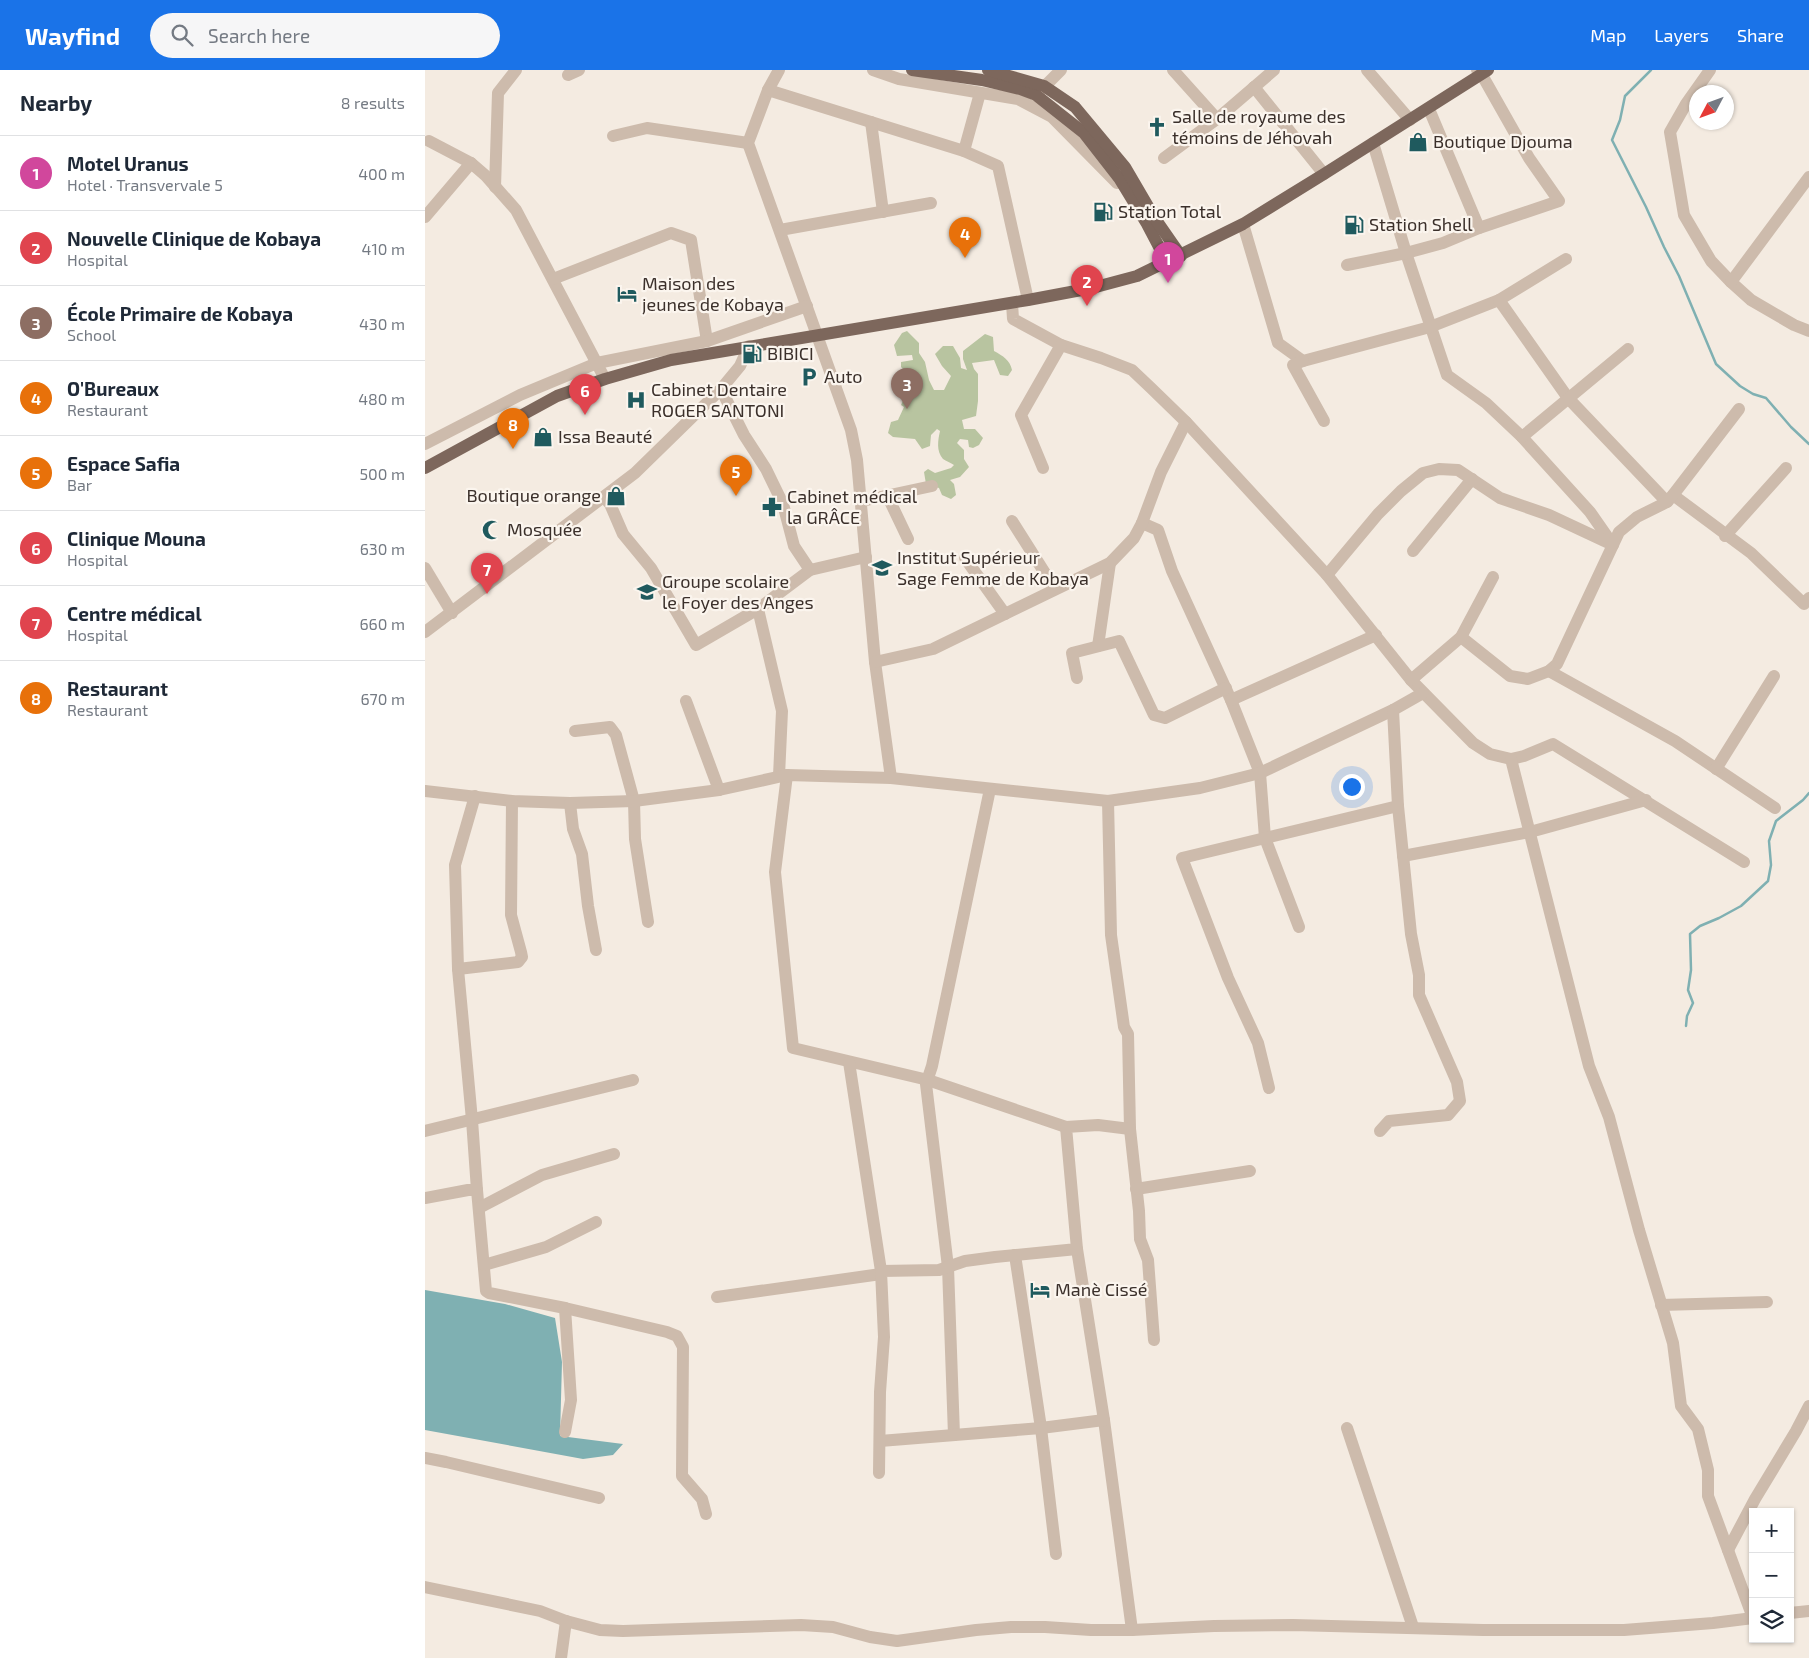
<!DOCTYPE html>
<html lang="en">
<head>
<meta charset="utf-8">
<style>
  :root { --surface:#fff; --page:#f6f6f7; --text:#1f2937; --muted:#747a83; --line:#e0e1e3; --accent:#1a73e8 }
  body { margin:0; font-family:"Exo 2",sans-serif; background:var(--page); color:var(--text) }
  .controls { position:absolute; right:15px; bottom:15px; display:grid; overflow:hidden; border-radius:0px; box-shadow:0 1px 4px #0004 }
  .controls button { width:45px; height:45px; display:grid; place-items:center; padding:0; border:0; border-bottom:1px solid var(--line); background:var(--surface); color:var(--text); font:25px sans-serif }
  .compass { position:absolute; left:1264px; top:15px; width:45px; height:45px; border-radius:50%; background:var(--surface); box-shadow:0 1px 4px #0004; rotate:229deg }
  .you { position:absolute; left:926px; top:716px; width:18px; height:18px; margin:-12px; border:4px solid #fff; border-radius:50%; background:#1a73e8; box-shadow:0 0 0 8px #1a73e833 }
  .badge { display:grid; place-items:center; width:32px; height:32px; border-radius:50%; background:var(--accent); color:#fff; font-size:16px; font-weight:700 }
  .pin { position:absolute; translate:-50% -41px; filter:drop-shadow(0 1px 2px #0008) }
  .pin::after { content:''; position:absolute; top:26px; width:18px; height:15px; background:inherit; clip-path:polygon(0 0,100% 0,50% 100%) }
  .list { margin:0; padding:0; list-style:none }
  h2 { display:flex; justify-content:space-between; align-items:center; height:65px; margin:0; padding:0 20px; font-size:21px }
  h2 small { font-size:16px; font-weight:400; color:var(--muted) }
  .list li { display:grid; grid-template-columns:32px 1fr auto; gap:15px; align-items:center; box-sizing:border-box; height:75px; padding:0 20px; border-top:1px solid var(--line) }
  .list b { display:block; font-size:19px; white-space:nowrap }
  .list p { margin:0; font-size:16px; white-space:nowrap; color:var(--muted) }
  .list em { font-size:16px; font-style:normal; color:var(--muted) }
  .icon { flex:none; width:28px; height:28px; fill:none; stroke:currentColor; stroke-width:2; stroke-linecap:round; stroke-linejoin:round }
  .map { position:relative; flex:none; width:1384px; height:1588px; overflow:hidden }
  header { display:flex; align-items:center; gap:30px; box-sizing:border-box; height:70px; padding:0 25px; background:var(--accent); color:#fff }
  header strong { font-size:24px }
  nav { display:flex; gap:28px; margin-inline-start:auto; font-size:18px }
  .search { width:350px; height:45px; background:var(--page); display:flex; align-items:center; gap:12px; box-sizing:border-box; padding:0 18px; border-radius:28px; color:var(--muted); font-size:19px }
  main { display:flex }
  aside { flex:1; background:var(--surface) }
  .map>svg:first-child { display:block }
  .green { fill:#b8c4a0 }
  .water { fill:#7fb0b2 }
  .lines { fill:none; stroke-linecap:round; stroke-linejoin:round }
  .stream { stroke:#7fb0b2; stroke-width:2.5 }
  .minor { stroke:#cdbbac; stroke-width:12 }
  .major { stroke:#7d675c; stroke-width:12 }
  .labels { text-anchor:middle; stroke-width:4.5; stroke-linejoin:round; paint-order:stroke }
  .poi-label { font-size:18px; fill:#3b302b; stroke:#fbf5ee; text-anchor:start }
</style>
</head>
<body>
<header>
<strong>Wayfind</strong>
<div class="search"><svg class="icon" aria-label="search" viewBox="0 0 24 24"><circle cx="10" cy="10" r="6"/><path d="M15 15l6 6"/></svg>Search here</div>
<nav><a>Map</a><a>Layers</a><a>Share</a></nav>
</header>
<main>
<aside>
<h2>Nearby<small>8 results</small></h2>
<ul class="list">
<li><span class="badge" style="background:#d1479c">1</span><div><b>Motel Uranus</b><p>Hotel · Transvervale 5</p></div><em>400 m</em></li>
<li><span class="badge" style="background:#e0444e">2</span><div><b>Nouvelle Clinique de Kobaya</b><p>Hospital</p></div><em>410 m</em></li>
<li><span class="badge" style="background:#8d6e63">3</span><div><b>École Primaire de Kobaya</b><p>School</p></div><em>430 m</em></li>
<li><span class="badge" style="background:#e8710a">4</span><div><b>O'Bureaux</b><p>Restaurant</p></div><em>480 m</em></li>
<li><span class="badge" style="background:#e8710a">5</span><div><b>Espace Safia</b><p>Bar</p></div><em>500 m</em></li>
<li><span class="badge" style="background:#e0444e">6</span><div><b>Clinique Mouna</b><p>Hospital</p></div><em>630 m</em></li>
<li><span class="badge" style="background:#e0444e">7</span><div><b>Centre médical</b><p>Hospital</p></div><em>660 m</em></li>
<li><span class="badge" style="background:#e8710a">8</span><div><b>Restaurant</b><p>Restaurant</p></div><em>670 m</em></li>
</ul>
</aside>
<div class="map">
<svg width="1384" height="1588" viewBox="0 0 1384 1588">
  <rect width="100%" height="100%" fill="#f4ebe1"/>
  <path class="green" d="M 482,261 L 494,273 L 494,283 L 500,292 L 504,310 L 509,320 L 519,320 L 526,306 L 517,296 L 510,284 L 518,276 L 528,276 L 535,288 L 536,298 L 542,300 L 538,289 L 538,281 L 560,264 L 568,267 L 569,281 C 578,286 585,290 587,300 L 583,306 L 575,305 L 569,290 L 547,293 L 549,299 L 553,304 L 553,331 L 551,346 L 537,350 L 539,359 L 550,359 L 558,368 L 554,375 L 548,378 L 544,377 L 543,370 L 535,369 L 532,373 L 539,380 L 539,389 L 544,397 L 535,407 L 525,410 L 529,414 L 531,425 L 526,429 L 517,425 L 514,418 L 501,414 L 499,402 L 503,399 L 510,403 L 526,398 L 529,395 C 526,393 521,391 518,389 C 511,381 513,370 515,361 L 512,359 L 506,365 L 505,376 L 497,379 L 490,369 L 468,367 L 463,363 L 466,352 L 473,350 L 479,337 L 476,335 L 482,322 L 490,314 L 481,302 L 476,297 L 476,292 L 488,290 L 487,285 L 472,286 L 469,275 L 477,263 Z"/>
  <path class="water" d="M 0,1220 L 80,1234 L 130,1248 L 137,1292 L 135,1366 L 198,1374 L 188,1385 L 158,1389 L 0,1360 Z"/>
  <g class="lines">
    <g class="stream">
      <path d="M 1226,0 L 1200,26 L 1195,50 L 1187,70 L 1221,137 L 1239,177 L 1254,206 L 1291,294 L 1315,316 L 1328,324 L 1341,328 L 1366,357 L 1384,374"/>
      <path d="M 1261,956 L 1262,946 L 1268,933 L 1263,920 L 1266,900 L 1265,864 L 1275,856 L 1294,848 L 1316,836 L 1343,811 L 1346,795 L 1344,771 L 1351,751 L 1378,730 L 1384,723"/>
    </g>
    <g class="minor">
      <path d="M 354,0 L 343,20 L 323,73 L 426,360 L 432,390 L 450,592 L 466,708"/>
      <path d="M 448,0 L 474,9 L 593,29 L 627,47 L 692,113"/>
      <path d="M 748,0 L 792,49"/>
      <path d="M 942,0 L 985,50"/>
      <path d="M 1285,0 L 1261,34 L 1245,62 L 1259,145 L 1286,191 L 1306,212 L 1326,230 L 1369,255 L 1384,261"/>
      <path d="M 143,5 L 154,0"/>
      <path d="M 829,17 L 899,104"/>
      <path d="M 343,20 L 539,81 L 573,96 L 603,230"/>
      <path d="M 613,23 L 636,0"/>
      <path d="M 1004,39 L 1054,158"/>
      <path d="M 446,52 L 458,142"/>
      <path d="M 188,66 L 222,58 L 323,73"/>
      <path d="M 4,71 L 46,93 L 61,106 L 91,140 L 180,309"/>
      <path d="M 948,73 L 981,183 L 1022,305 L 1061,333 L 1097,367 L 1165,442 L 1188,475"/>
      <path d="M 539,81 L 555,23"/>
      <path d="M 739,88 L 792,49 L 849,0"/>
      <path d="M 70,117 L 73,23 L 91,0"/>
      <path d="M 0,147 L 46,93"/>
      <path d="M 818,154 L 853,273 L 878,291 L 1005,257 L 1074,230"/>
      <path d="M 355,160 L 506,133"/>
      <path d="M 1141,189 L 1074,230 L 1143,328 L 1242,432"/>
      <path d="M 922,195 L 981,183 L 1018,173 L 1054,158 L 1134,131 L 1104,88 L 1057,5 L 1052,0"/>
      <path d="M 128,209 L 246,163 L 266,170 L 282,271"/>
      <path d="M 1306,212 L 1384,107"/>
      <path d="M 587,233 L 588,249 L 636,275 L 676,288 L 707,300 L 726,318 L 761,352 L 902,505 L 986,610 L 1048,673 L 1065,684 L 1086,689 L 1099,686 L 1128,674 L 1319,792"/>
      <path d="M 878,291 L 868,295 L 899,351"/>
      <path d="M 296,319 L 319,365 L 341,399 L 358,434 L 369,476 L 385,500"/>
      <path d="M 1097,367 L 1203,279"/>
      <path d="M 0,374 L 95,325 L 172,293 L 282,271 L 382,236"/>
      <path d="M 618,398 L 596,345 L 636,275"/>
      <path d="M 462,425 L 483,469"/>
      <path d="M 1248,425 L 1326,483 L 1379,534 L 1384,528"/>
      <path d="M 179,427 L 185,434 L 198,464 L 226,498 L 271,575 L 333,539 L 385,500 L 441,487"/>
      <path d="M 437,431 L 507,416"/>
      <path d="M 587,451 L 630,519"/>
      <path d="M 717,453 L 733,460 L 747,501 L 806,630 L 835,703 L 840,768 L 874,857"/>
      <path d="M 1300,466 L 1361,398"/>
      <path d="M 988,481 L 1047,409"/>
      <path d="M 540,488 L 580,544"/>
      <path d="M 0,498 L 27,543"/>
      <path d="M 902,505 L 953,444 L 976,421 L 998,403 L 1014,399 L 1033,400 L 1075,428 L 1124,445 L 1186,474"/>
      <path d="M 333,539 L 357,641 L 354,706"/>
      <path d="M 0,562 L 210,403 L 296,319 L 315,296 L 324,276"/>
      <path d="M 1036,567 L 1085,606 L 1103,609 L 1124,601 L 1132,594 L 1194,462 L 1212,447 L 1242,432 L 1248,425 L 1314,339"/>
      <path d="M 673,576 L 685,493"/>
      <path d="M 450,592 L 508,579 L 685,493 L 709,468 L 717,453 L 736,402 L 761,352"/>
      <path d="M 1124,601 L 1250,671 L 1350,738"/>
      <path d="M 652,608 L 647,583 L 694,571 L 729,645 L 740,648 L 801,618"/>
      <path d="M 986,610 L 1036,567 L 1068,507"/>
      <path d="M 806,630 L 951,565"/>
      <path d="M 261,631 L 294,720"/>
      <path d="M 150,661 L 185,657 L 191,665 L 209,731 L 210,769 L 223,852"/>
      <path d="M 1086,689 L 1164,996 L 1184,1047 L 1214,1160 L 1248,1273 L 1256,1336 L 1273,1359 L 1283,1400 L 1283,1426 L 1328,1548"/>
      <path d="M 1291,699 L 1349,606"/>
      <path d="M 362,705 L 350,802 L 368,978 L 503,1010 L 641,1057"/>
      <path d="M 0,721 L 87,731 L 145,733 L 209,731 L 294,720 L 362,705 L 466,708 L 683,731 L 775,718 L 835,703 L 968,640 L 998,623"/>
      <path d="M 50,726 L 30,795 L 33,899 L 47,1050 L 52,1120"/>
      <path d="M 683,731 L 686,865 L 699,957 L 703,964 L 705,1059 L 714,1141 L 715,1169 L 723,1190 L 729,1270"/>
      <path d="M 145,733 L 148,759 L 157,784 L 163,836 L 171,880"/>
      <path d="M 978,786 L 1105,762 L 1221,730"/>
      <path d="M 33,899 L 93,892 L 97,887 L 96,882 L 86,845 L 87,731"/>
      <path d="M 424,992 L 456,1201"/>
      <path d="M 844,1018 L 833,973 L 803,908 L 757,788 L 973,736"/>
      <path d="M 0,1061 L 208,1010"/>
      <path d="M 955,1061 L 964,1051 L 1023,1045 L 1035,1031 L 1032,1012 L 994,925 L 994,905 L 986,864 L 973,736 L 968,640"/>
      <path d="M 711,1119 L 825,1101"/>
      <path d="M 0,1128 L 43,1120 L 52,1120 L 61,1221 L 64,1223 L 140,1238 L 242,1262 L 252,1266 L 258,1277 L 257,1406 L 277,1429 L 281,1444"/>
      <path d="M 54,1138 L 117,1105 L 189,1084"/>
      <path d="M 652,1179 L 679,1350 L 707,1560"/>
      <path d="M 590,1185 L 616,1358 L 631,1484"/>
      <path d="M 59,1195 L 121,1177 L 171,1152"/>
      <path d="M 292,1227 L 456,1204"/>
      <path d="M 1236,1235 L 1342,1232"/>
      <path d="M 140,1238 L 146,1330 L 140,1362"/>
      <path d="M 922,1358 L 988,1557"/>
      <path d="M 529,1365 L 523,1197 L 501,1014 L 507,996 L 565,719"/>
      <path d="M 455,1371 L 616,1358 L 679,1350"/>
      <path d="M 0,1388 L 21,1392 L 174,1428"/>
      <path d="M 454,1403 L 455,1322 L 459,1267 L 456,1201 L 514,1200 L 540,1191 L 570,1187 L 652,1179 L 641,1057 L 673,1055 L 705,1059"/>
      <path d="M 1303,1480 L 1330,1429 L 1371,1361 L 1384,1336"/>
      <path d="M 0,1517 L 115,1541 L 141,1551 L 175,1560 L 198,1561 L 376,1555 L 408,1557 L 445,1567 L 472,1571 L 551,1560 L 586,1557 L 620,1557 L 666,1560 L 707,1560 L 789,1556 L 868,1555 L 1058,1560 L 1199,1560 L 1288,1553 L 1328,1548"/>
      <path d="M 1365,1543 L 1384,1541"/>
      <path d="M 136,1588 L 141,1551"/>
    </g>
    <g class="major">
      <path d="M 487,0 L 557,10 L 595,19 L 611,25 L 659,63 L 694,108 L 722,154 L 742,192"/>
      <path d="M 563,0 L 619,16 L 650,37 L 700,97 L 731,150 L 756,186"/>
      <path d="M 0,398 L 132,326 L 180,309 L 246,290 L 603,230 L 667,218 L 712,206 L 818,154 L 899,104 L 1063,0"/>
    </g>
  </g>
  <defs>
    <symbol id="church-bare" viewBox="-9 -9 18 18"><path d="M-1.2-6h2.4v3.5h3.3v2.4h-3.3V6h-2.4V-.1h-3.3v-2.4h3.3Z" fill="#1f5a5e" stroke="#fbf5ee" stroke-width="2.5" paint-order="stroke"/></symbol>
    <symbol id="shop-bare" viewBox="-9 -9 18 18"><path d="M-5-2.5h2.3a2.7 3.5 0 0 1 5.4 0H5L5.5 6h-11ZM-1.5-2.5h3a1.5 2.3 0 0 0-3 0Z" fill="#1f5a5e" stroke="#fbf5ee" stroke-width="2.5" paint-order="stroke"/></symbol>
    <symbol id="fuel-bare" viewBox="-9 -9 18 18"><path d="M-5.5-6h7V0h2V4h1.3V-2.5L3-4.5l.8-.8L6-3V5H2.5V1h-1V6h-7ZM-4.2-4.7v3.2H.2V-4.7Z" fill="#1f5a5e" stroke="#fbf5ee" stroke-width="2.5" paint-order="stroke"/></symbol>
    <symbol id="hotel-bare" viewBox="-9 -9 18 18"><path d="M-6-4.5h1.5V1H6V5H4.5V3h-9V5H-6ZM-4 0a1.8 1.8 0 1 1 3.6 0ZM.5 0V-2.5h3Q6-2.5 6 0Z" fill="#1f5a5e" stroke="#fbf5ee" stroke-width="2.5" paint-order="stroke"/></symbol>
    <symbol id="parking-bare" viewBox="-9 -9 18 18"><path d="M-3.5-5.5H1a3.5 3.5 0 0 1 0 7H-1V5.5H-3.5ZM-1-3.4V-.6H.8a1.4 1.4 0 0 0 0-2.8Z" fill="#1f5a5e" stroke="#fbf5ee" stroke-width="2.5" paint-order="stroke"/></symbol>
    <symbol id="hospital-bare" viewBox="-9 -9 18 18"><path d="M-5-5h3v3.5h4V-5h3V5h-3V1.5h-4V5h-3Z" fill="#1f5a5e" stroke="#fbf5ee" stroke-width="2.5" paint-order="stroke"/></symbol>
    <symbol id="pharmacy-bare" viewBox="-9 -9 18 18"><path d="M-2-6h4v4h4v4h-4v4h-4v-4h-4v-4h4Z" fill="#1f5a5e" stroke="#fbf5ee" stroke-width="2.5" paint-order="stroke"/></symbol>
    <symbol id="mosque-bare" viewBox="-9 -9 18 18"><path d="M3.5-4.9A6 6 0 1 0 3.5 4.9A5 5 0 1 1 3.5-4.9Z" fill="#1f5a5e" stroke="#fbf5ee" stroke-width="2.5" paint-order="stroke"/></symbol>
    <symbol id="university-bare" viewBox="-9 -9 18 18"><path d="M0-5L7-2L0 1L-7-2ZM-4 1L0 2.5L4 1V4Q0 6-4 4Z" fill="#1f5a5e" stroke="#fbf5ee" stroke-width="2.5" paint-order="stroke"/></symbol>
    <symbol id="school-bare" viewBox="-9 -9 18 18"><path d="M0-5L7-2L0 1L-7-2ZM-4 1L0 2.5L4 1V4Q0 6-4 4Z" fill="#1f5a5e" stroke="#fbf5ee" stroke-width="2.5" paint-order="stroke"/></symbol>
  </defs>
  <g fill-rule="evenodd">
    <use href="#church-bare" x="718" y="43" width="28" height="28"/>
    <use href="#shop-bare" x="979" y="58" width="28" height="28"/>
    <use href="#fuel-bare" x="664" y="128" width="28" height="28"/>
    <use href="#fuel-bare" x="915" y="141" width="28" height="28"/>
    <use href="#hotel-bare" x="188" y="210" width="28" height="28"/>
    <use href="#fuel-bare" x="313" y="270" width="28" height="28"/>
    <use href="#parking-bare" x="370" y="293" width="28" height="28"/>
    <use href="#hospital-bare" x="197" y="316" width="28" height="28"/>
    <use href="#shop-bare" x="104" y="353" width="28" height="28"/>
    <use href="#shop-bare" x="177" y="412" width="28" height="28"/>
    <use href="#pharmacy-bare" x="333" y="423" width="28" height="28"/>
    <use href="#mosque-bare" x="53" y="446" width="28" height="28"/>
    <use href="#university-bare" x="443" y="484" width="28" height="28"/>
    <use href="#school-bare" x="208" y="508" width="28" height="28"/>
    <use href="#hotel-bare" x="601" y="1206" width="28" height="28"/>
  </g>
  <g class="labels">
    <g class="poi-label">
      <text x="747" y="53">Salle de royaume des<tspan x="747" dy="21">témoins de Jéhovah</tspan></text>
      <text x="1008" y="78">Boutique Djouma</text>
      <text x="693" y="148">Station Total</text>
      <text x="944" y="161">Station Shell</text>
      <text x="217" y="220">Maison des<tspan x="217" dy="21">jeunes de Kobaya</tspan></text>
      <text x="342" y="290">BIBICI</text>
      <text x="399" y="313">Auto</text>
      <text x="226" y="326">Cabinet Dentaire<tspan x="226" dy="21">ROGER SANTONI</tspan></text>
      <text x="133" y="373">Issa Beauté</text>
      <text x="176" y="432" text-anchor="end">Boutique orange</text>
      <text x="362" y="433">Cabinet médical<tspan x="362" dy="21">la GRÂCE</tspan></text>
      <text x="82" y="466">Mosquée</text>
      <text x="472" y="494">Institut Supérieur<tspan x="472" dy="21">Sage Femme de Kobaya</tspan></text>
      <text x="237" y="518">Groupe scolaire<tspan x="237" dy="21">le Foyer des Anges</tspan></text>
      <text x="630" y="1226">Manè Cissé</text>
    </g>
  </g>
</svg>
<div class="controls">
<button>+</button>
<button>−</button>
<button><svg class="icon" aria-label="layers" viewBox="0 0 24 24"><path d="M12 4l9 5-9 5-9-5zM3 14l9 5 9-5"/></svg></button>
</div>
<svg class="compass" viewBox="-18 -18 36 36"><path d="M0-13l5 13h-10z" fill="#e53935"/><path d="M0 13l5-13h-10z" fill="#747a83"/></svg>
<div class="you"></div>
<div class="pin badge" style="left:743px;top:213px;background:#d1479c">1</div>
<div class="pin badge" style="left:662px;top:236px;background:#e0444e">2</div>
<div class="pin badge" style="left:482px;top:339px;background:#8d6e63">3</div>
<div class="pin badge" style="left:540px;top:188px;background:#e8710a">4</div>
<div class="pin badge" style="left:311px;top:426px;background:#e8710a">5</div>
<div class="pin badge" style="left:160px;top:345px;background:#e0444e">6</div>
<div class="pin badge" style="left:62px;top:524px;background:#e0444e">7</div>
<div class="pin badge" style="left:88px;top:379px;background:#e8710a">8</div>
</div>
</main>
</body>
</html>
